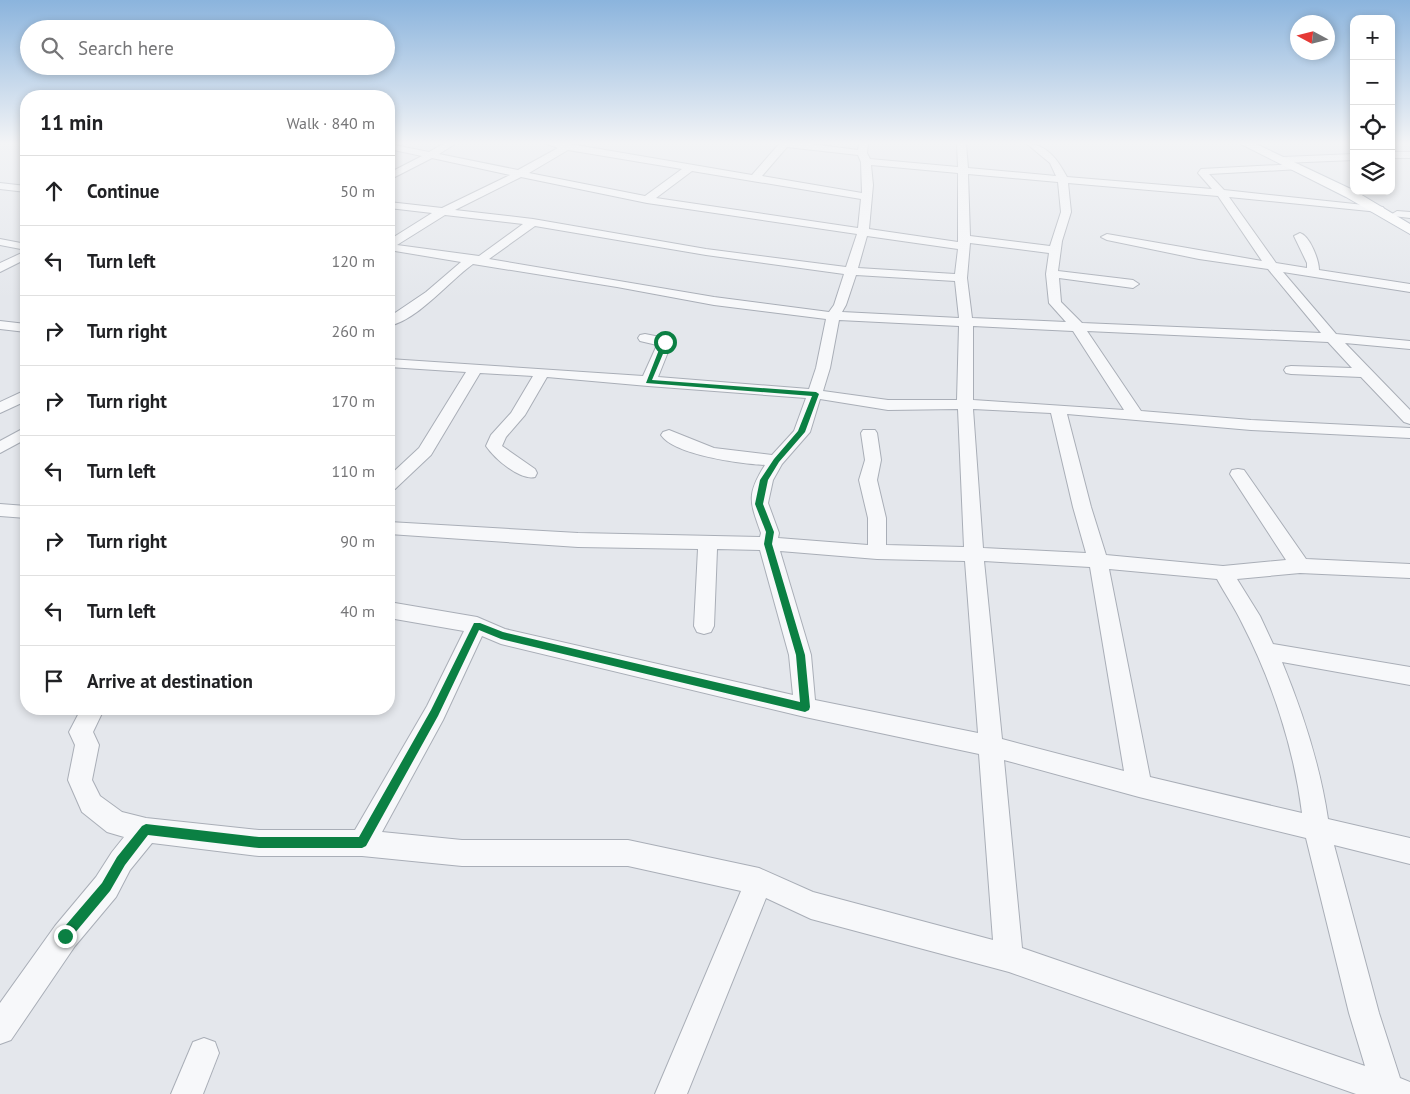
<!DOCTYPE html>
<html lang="en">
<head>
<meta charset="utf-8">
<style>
  :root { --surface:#fff; --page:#f6f6f6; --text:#202124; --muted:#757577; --line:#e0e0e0 }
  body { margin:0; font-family:"PT Sans",sans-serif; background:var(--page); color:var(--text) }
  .controls { position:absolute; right:15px; top:15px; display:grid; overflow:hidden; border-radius:10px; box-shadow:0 2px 8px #0003 }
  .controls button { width:45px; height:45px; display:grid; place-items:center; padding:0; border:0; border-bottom:1px solid var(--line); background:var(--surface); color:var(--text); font:25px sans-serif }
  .compass { position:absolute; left:1290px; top:15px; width:45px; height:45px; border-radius:50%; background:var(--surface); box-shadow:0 2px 8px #0003; rotate:277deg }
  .stop { position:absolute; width:15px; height:15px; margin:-11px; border:4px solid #0b8043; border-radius:50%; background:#fff }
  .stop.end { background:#0b8043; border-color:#fff; box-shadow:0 1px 5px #0008 }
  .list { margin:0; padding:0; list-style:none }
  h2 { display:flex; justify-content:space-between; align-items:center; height:65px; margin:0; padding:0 20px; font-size:21px }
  h2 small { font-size:16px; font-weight:400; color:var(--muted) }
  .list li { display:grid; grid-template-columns:32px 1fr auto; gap:15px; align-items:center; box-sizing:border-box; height:70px; padding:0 20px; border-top:1px solid var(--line) }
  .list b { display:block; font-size:19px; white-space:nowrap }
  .list em { font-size:16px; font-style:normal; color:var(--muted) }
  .icon { flex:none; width:28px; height:28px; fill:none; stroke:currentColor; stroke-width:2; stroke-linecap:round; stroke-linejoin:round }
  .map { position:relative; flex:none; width:1410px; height:1094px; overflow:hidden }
  .search { position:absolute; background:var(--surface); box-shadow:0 2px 8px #0003; left:20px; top:20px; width:375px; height:55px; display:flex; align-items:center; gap:12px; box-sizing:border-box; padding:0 18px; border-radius:28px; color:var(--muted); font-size:19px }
  .panel { position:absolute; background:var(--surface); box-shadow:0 2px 8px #0003; left:20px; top:90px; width:375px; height:625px; border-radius:20px }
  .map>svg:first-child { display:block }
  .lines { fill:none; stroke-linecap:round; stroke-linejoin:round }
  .minor-casing { stroke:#a9aeb7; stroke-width:2 }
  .major-casing { stroke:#a3abb8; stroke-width:2 }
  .minor { fill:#f7f8fa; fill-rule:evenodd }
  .major { fill:#fff; fill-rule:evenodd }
  .route { fill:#0b8043 }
</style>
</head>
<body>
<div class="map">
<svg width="1410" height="1094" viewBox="0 0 1410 1094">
  <rect width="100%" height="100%" fill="#e4e7ec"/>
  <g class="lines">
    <defs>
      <g id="minor">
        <path d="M 389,144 L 429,152 L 443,144 L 455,144 L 439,154 L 518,170 L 558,148 L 547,144 L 570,144 L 752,175 L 779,144 L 811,144 L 858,150 L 859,144 L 868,144 L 867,153 L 870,159 L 958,167 L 957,144 L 966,144 L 968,168 L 1056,176 L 1050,163 L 1027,144 C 1047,144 1058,160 1067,177 L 1212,189 L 1198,173 L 1201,169 L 1297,164 L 1300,165 L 1300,169 L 1209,174 L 1224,190 L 1383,207 L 1384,209 L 1379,212 L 1229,197 L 1276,263 L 1307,268 L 1307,263 L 1294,236 L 1300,233 C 1310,236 1319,260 1319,270 L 1410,284 L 1410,292 L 1283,272 L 1336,334 L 1410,341 L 1410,349 L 1345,343 L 1410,410 L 1410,424 L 1404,422 L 1361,377 L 1291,374 L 1286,373 L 1284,370 L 1286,367 L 1291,366 L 1352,368 L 1328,342 L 1087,331 L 1141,411 L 1251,420 L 1410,428 L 1410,438 L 1251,430 L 1067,414 L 1091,507 L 1106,555 L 1223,566 L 1286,560 L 1230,474 L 1232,470 L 1238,469 L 1244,470 L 1306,559 L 1410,564 L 1410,578 L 1300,573 L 1237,579 L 1260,616 L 1273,644 L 1410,667 L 1410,685 L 1282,662 C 1303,713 1320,765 1328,819 L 1410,838 L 1410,864 L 1334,845 L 1379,1013 L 1400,1078 L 1410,1082 L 1410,1094 L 1356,1094 L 1009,972 L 811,919 L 766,898 L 687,1094 L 655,1094 L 741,891 L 628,866 L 462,866 L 362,856 L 259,856 L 152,843 L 130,870 L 116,897 L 75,946 L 11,1040 L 0,1044 L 0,1003 L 55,926 L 96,877 L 112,852 L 124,837 L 107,832 L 82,812 L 68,780 L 75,745 L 69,732 L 81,709 L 104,709 L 93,732 L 99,745 L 92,780 L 100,796 L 122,812 L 146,818 L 259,830 L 355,830 L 427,706 L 464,631 L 389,618 L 389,602 L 477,617 L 505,629 L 793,695 L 789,655 L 760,550 L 717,549 L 714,626 L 711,632 L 704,634 L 697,632 L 694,626 L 698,549 L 578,547 L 389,534 L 389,522 L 578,533 L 760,537 L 761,533 C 750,502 746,495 765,465 C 742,464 674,455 661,435 L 663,432 L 669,430 L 714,448 L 772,455 L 794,431 L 806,398 L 648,386 L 547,377 L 525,415 L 506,437 L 502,446 L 535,469 L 537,473 L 535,477 C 520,481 494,458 486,446 L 491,435 L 511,413 L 533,376 L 480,373 L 431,455 L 395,489 L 389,491 L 389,476 L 419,448 L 466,372 L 389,367 L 389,359 L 643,376 L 657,345 L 640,341 L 638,338 L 640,335 L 645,334 L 670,339 L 672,342 L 658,377 L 809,389 L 816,368 L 826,319 L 714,305 L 617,287 L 473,264 C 449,281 419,319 389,326 L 389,317 L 426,292 L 461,262 L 389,250 L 389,240 L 432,213 L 389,208 L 389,202 L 442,208 L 510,175 L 432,158 L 389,180 L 389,173 L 422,156 L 389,149 ZM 787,147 L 858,155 L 861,162 L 862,193 L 762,176 ZM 568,150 L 682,169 L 645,196 L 529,173 ZM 871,165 L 958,173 L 958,242 L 869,229 L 873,185 ZM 692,171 L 861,199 L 858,228 L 656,198 ZM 968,174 L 1058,182 L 1061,212 L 1050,246 L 970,236 ZM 521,177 L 647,203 L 857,234 L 846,267 L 706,249 L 533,219 L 455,210 ZM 1068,183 L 1218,196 L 1262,261 L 1107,234 L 1101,237 L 1107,240 L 1199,259 L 1268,269 L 1321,333 L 1082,323 L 1061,302 L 1059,278 L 1133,288 L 1139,284 L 1133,280 L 1058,271 L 1062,241 L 1071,212 ZM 445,215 L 523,224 L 479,256 L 397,245 ZM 535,226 L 706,255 L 844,274 L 834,305 L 829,312 L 714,297 L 489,259 ZM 867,236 L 958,249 L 955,274 L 858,268 ZM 970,243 L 1049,253 L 1046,274 L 1049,303 L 1066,322 L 972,318 L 967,278 ZM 856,275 L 955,281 L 959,318 L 842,312 L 846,305 ZM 839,320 L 959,326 L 957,400 L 888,400 L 823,391 L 830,368 ZM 973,326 L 1073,331 L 1124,410 L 973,400 ZM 820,399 L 888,410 L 958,409 L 964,547 L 886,545 L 886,518 L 877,480 L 881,460 L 877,433 L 875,430 L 863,430 L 861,433 L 865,460 L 859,480 L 868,518 L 868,545 L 778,538 L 779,533 L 768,503 L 773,480 L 782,464 L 810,432 ZM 973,409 L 1051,413 L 1073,507 L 1086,553 L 983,548 ZM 780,551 L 877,559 L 965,561 L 978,733 L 815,700 L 811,655 ZM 984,561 L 1090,567 L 1124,771 L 1002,739 ZM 1109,569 L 1217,579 C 1225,594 1235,608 1242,623 C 1272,681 1294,748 1302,813 L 1150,777 ZM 482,636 L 501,644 L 805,717 L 979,754 L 993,940 L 813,892 L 759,868 L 628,840 L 462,840 L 382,832 L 443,720 ZM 1004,760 L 1139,797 L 1306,838 L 1349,1013 L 1365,1066 L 1022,948 Z"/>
        <rect x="1391" y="152" width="19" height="6"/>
        <path d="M 1354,154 L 1354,160 L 1283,163 L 1278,160 L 1283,157 Z"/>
        <path d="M 0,183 L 26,186 L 26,192 L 0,189 Z"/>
        <path d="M 1397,211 L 1410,212 L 1410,218 L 1393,216 L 1392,214 Z"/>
        <path d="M 0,239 L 26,244 L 26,250 L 0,245 Z"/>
        <path d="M 26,251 L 26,259 L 0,272 L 0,263 Z"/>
        <path d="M 0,321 L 26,324 L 26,332 L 0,329 Z"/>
        <path d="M 26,390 L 26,401 L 0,413 L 0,402 Z"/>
        <path d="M 26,427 L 26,439 L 0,453 L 0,441 Z"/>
        <path d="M 0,504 L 26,506 L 26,518 L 0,516 Z"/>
        <path d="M 204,1038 L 215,1042 L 219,1053 L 203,1094 L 171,1094 L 193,1042 Z"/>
      </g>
      <path id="major" d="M 1241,144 L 1256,144 L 1355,191 L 1410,224 L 1410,234 L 1346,197 Z"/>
    </defs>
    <use href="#minor" class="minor-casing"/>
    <use href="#major" class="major-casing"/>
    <use href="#minor" class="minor"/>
    <use href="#major" class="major"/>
  </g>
  <linearGradient id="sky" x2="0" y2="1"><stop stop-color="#8bb4dd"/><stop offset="0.48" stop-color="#f3f4f6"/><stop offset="1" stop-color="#f3f4f6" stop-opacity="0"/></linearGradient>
  <rect width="1410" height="298" fill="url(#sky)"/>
  <path class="route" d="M 665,340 L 668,342 L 652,380 L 816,392 L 819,394 L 805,432 L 779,462 L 768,480 L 763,504 L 774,532 L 772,544 L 805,655 L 810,707 L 809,710 L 805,712 L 501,639 L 479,630 L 438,716 L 366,846 L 362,848 L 259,848 L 148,835 L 125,865 L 110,891 L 69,940 L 65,942 L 60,940 L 59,936 L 60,932 L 102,883 L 117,857 L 142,826 L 146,824 L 259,837 L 359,837 L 431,710 L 474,623 L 480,623 L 503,632 L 800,702 L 796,655 L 764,544 L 766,532 L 755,504 L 760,480 L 774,459 L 798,431 L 812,396 L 646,383 L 662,342 Z"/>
</svg>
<div class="controls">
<button>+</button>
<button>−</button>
<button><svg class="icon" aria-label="locate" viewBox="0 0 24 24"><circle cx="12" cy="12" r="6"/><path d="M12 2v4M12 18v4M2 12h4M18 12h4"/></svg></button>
<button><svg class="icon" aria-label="layers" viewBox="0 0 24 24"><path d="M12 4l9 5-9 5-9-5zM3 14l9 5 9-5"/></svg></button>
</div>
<svg class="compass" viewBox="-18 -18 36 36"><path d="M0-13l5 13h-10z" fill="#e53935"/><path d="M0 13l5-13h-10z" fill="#757577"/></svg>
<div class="stop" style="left:665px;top:342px"></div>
<div class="stop end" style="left:65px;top:936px"></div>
<div class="search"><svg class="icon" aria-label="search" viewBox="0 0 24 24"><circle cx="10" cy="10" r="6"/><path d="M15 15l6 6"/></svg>Search here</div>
<section class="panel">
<h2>11 min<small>Walk · 840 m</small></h2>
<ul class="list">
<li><svg class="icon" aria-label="ahead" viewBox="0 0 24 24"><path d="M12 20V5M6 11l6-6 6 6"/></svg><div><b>Continue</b></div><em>50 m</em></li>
<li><svg class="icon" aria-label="left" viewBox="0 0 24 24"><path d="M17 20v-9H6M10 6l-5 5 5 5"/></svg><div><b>Turn left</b></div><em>120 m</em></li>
<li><svg class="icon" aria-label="right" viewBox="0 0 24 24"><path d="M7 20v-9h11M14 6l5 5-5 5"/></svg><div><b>Turn right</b></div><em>260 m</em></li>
<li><svg class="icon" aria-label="right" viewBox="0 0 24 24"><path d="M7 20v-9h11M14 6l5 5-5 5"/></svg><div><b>Turn right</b></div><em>170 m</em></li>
<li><svg class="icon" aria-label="left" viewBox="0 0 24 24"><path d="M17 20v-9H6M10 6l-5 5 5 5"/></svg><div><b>Turn left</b></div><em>110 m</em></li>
<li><svg class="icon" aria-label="right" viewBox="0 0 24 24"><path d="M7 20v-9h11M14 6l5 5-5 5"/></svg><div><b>Turn right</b></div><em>90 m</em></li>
<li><svg class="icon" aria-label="left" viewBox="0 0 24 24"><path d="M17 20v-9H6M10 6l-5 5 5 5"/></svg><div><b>Turn left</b></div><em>40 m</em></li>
<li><svg class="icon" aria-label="arrive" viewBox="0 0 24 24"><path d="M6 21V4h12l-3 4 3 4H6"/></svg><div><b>Arrive at destination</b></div></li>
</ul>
</section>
</div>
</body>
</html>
